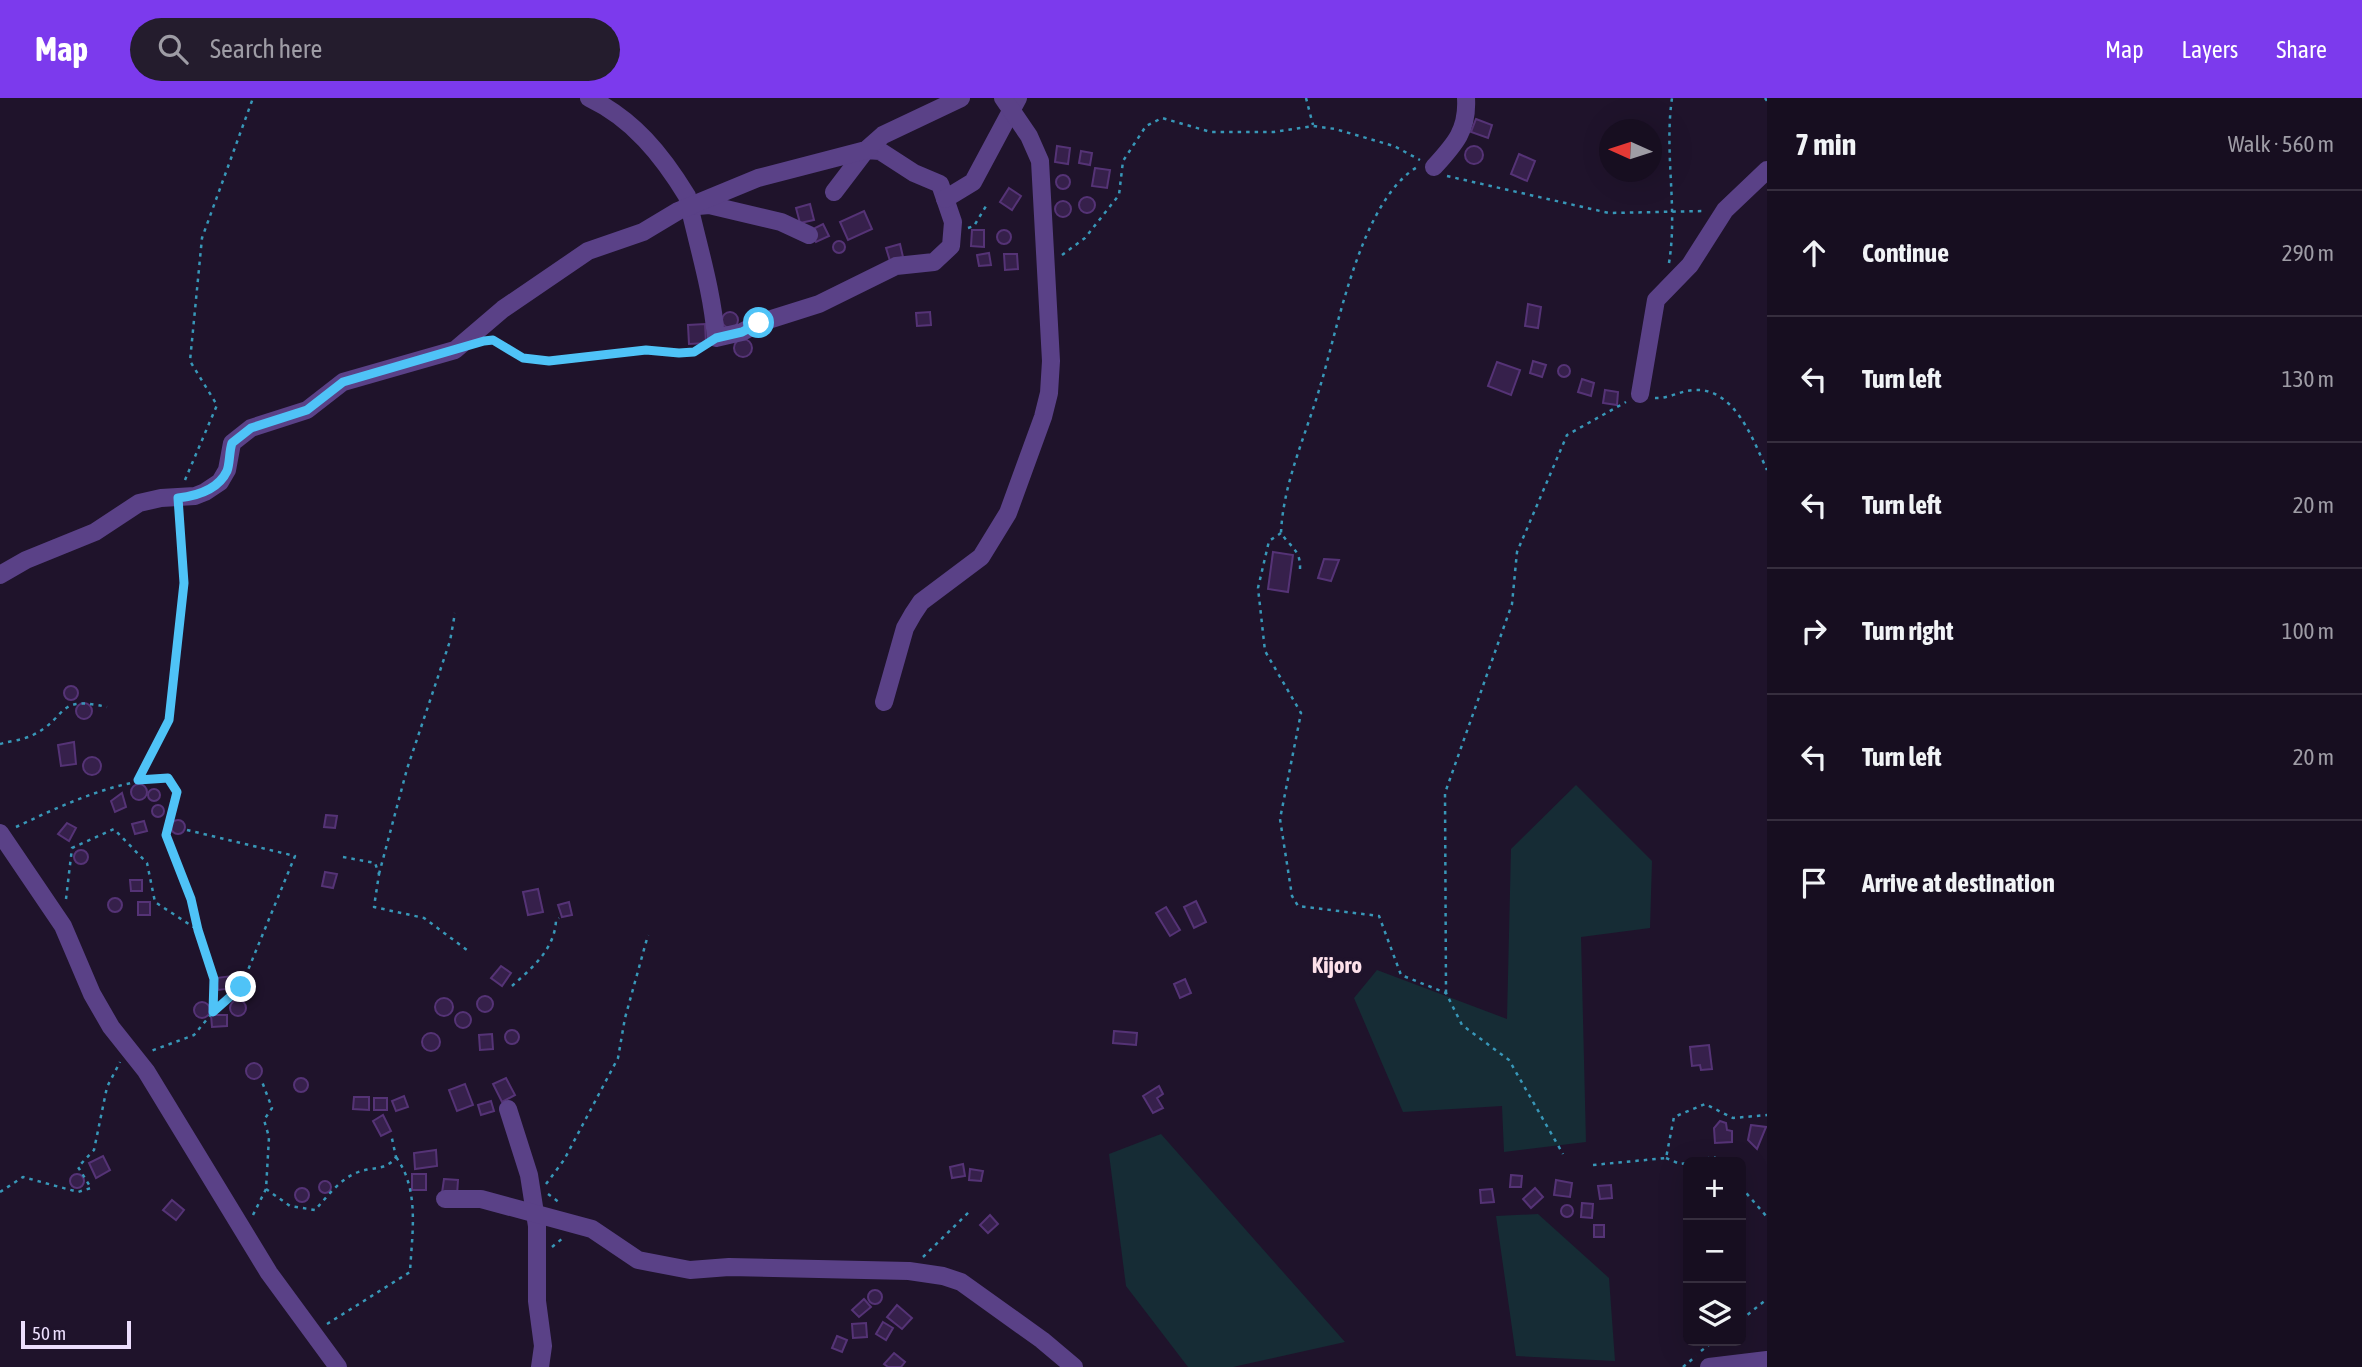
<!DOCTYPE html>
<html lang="en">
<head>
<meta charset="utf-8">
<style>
  :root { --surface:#170e20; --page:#241c2d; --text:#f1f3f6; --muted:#9e9ca5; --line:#362e3e; --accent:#7c3aed }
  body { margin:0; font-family:"Asap Condensed",sans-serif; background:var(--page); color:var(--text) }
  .controls { position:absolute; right:21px; bottom:21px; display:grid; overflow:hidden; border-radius:10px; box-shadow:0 7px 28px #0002 }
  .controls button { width:63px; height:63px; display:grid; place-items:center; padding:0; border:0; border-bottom:2px solid var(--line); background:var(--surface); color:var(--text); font:35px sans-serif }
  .compass { position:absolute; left:1599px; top:21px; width:63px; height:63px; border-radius:50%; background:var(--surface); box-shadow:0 7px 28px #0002; rotate:273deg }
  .scale { position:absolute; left:21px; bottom:18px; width:110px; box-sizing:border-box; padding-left:7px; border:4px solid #ecdefd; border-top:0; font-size:19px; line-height:24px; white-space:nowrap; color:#ecdefd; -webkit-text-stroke:5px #1f132b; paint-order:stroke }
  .stop { position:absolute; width:21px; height:21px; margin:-16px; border:5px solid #4fc3f7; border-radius:50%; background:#fff }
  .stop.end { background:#4fc3f7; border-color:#fff; box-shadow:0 2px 7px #0008 }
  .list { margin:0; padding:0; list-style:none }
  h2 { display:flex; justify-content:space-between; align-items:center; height:91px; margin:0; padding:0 28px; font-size:30px }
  h2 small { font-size:23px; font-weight:400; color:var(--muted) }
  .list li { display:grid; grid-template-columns:46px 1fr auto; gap:21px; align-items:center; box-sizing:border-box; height:126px; padding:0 28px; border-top:2px solid var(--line) }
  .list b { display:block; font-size:26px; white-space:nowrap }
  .list em { font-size:23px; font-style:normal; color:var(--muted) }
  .icon { flex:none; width:38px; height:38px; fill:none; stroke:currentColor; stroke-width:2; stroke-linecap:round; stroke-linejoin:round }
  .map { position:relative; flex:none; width:1767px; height:1269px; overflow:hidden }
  header { display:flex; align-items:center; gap:42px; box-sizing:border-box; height:98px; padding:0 35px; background:var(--accent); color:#fff }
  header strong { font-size:33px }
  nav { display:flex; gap:38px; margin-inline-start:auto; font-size:24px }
  .search { width:490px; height:63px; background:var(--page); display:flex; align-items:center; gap:18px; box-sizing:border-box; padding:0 24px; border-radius:38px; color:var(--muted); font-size:26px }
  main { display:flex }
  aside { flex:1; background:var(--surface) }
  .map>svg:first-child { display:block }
  .green { fill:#162c35 }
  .building { fill:#36204b; stroke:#553376; stroke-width:2 }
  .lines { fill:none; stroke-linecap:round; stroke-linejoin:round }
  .path { stroke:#3897b8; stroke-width:2.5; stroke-dasharray:3.5 5; stroke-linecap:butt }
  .minor { stroke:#5a4187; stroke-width:18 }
  .route { stroke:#4fc3f7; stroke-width:9 }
  .labels { text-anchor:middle; stroke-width:7; stroke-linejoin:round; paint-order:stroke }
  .quarter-label { font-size:23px; font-weight:bold; fill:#fde0ea; stroke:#1f132b }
</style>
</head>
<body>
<header>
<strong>Map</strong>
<div class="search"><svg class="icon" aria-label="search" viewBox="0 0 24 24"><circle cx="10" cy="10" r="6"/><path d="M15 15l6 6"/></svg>Search here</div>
<nav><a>Map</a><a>Layers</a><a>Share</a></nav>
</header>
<main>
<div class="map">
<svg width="1767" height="1269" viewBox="0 0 1767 1269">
  <rect width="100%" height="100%" fill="#1f132b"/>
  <g class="green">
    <path d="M 1576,687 L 1652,763 L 1650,830 L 1581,839 L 1586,1044 L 1504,1054 L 1502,1008 L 1403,1014 L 1354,900 L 1377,872 L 1507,921 L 1511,751 Z"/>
    <path d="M 1161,1036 L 1345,1244 L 1233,1269 L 1188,1269 L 1126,1188 L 1109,1056 Z"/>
    <path d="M 1538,1116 L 1609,1180 L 1615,1263 L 1516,1258 L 1496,1118 Z"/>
  </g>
  <g class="building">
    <path d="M 1476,21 L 1492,27 L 1488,40 L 1471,34 Z"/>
    <path d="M 1057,48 L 1070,50 L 1068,66 L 1055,64 Z"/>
    <circle cx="1474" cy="57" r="9"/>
    <path d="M 1081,53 L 1092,55 L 1090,67 L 1079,65 Z"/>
    <path d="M 1519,56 L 1535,63 L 1527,83 L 1511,76 Z"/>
    <path d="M 1095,70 L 1110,72 L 1107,90 L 1092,88 Z"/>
    <circle cx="1063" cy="84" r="7"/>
    <path d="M 1009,90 L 1021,98 L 1012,112 L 1000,104 Z"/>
    <circle cx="1087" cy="107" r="8"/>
    <circle cx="1063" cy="111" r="8"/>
    <path d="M 810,106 L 814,122 L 800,125 L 796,110 Z"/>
    <path d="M 864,113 L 872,131 L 848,142 L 840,124 Z"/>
    <path d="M 823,126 L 829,138 L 816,144 L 811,132 Z"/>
    <path d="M 972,132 L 984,132 L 984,149 L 971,148 Z"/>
    <circle cx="1004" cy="139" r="7"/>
    <circle cx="839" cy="149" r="6"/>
    <path d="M 900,146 L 903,159 L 890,163 L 886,150 Z"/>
    <path d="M 989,155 L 991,167 L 979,168 L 977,157 Z"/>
    <path d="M 1004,156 L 1017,156 L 1018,171 L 1005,172 Z"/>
    <path d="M 1528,206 L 1541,209 L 1538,230 L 1525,228 Z"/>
    <path d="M 930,214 L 931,227 L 917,228 L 916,215 Z"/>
    <circle cx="730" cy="222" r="8"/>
    <path d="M 705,226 L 706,245 L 689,246 L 688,227 Z"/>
    <circle cx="743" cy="250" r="9"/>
    <path d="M 1533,263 L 1546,267 L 1542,279 L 1530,275 Z"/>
    <path d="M 1497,264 L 1520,272 L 1511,297 L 1488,288 Z"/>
    <circle cx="1564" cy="273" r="6"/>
    <path d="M 1582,281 L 1594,285 L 1591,298 L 1578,294 Z"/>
    <path d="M 1605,292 L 1618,294 L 1617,307 L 1603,305 Z"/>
    <path d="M 1273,454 L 1293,457 L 1288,494 L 1268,491 Z"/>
    <path d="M 1324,461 L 1339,462 L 1331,483 L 1318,480 Z"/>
    <circle cx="71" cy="595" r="7"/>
    <circle cx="84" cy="613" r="8"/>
    <path d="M 74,644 L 76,666 L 61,668 L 58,647 Z"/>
    <circle cx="92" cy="668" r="9"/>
    <circle cx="139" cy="694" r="8"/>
    <circle cx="154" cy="697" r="6"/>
    <path d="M 122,695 L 126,709 L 115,714 L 111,703 Z"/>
    <circle cx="158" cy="713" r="6"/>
    <path d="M 326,717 L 337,718 L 335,730 L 324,729 Z"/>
    <circle cx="178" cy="729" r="7"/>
    <path d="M 144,723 L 147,733 L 135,736 L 132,726 Z"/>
    <path d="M 67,725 L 76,730 L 69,743 L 58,736 Z"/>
    <circle cx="81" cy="759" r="7"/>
    <path d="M 325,774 L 337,776 L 333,790 L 322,788 Z"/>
    <path d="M 130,782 L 142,782 L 142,793 L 131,793 Z"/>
    <path d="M 538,791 L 543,814 L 528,817 L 523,794 Z"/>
    <circle cx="115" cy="807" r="7"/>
    <path d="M 1196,803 L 1206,824 L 1194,830 L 1184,809 Z"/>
    <rect x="138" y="804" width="12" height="13"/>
    <path d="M 569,804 L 572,817 L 562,819 L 558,807 Z"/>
    <path d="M 1166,809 L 1180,832 L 1170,838 L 1156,815 Z"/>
    <path d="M 501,868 L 511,875 L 502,888 L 491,880 Z"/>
    <path d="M 232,878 L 234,890 L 218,892 L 216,880 Z"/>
    <path d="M 1185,881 L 1191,895 L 1180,900 L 1174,886 Z"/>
    <circle cx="485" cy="906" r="8"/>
    <circle cx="444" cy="909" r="9"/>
    <circle cx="238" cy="910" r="8"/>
    <circle cx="202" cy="912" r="8"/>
    <circle cx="463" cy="922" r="8"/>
    <path d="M 211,917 L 227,917 L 227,928 L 212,929 Z"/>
    <circle cx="512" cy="939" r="7"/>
    <path d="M 1114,933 L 1137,935 L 1136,947 L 1113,945 Z"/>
    <circle cx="431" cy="944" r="9"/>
    <path d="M 492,936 L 493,951 L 480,952 L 479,937 Z"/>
    <path d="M 1709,947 L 1712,971 L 1701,972 L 1700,967 L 1692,968 L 1690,949 Z"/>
    <circle cx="254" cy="973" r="8"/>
    <path d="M 506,980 L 515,997 L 502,1004 L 493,986 Z"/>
    <circle cx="301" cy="987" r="7"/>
    <path d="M 465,986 L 473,1007 L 457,1013 L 449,992 Z"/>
    <path d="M 1159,988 L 1163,996 L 1157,1000 L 1163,1010 L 1153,1015 L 1143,998 Z"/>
    <path d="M 404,998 L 408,1009 L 396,1013 L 392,1003 Z"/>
    <path d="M 354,999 L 369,999 L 369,1012 L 353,1011 Z"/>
    <rect x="374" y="1000" width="13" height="12"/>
    <path d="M 491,1003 L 494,1013 L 481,1017 L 478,1007 Z"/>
    <path d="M 383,1017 L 391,1033 L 381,1038 L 373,1023 Z"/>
    <path d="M 1720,1023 L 1726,1025 L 1727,1032 L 1732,1033 L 1732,1044 L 1715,1045 L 1714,1030 Z"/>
    <path d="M 1751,1027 L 1766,1029 L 1757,1051 L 1748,1042 Z"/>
    <path d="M 436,1052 L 437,1068 L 415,1071 L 414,1055 Z"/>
    <path d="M 103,1058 L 110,1072 L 96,1080 L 89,1065 Z"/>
    <path d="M 963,1066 L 965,1078 L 952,1080 L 950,1069 Z"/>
    <path d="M 970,1071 L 983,1073 L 981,1083 L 969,1082 Z"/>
    <circle cx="77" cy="1083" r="7"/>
    <rect x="412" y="1076" width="14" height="16"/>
    <path d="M 1511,1077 L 1522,1078 L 1521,1089 L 1510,1089 Z"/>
    <path d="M 444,1081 L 458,1082 L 457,1097 L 442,1095 Z"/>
    <path d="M 1556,1082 L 1572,1085 L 1570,1099 L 1554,1097 Z"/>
    <circle cx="325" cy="1089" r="6"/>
    <path d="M 1611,1087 L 1612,1100 L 1600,1101 L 1598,1088 Z"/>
    <path d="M 1535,1090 L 1543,1099 L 1531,1110 L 1523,1101 Z"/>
    <circle cx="302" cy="1097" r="7"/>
    <path d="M 1492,1091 L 1494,1104 L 1481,1105 L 1480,1092 Z"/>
    <path d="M 172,1102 L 184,1112 L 176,1122 L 163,1112 Z"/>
    <path d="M 1582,1105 L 1593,1106 L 1592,1120 L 1581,1119 Z"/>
    <circle cx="1567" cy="1113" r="6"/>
    <path d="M 990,1117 L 998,1126 L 988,1135 L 980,1127 Z"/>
    <rect x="1594" y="1127" width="10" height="12"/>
    <circle cx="875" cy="1199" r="7"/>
    <path d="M 864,1201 L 871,1209 L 859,1219 L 852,1212 Z"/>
    <path d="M 897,1207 L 912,1220 L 902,1231 L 887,1219 Z"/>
    <path d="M 883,1224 L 893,1230 L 886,1242 L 876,1236 Z"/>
    <path d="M 866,1225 L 867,1239 L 853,1240 L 852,1226 Z"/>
    <path d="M 837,1238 L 847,1242 L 842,1254 L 832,1250 Z"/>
    <path d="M 894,1255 L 905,1264 L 901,1269 L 888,1269 L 884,1266 Z"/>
  </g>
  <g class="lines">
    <g class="path">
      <path d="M 1306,0 L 1313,27"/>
      <path d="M 1765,0 L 1767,3"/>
      <path d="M 1447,78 L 1609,115 L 1705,113"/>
      <path d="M 968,130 L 974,128 L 986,108"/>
      <path d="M 1062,157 L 1085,140 L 1119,97 L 1123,63 L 1146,28 L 1162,20 L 1211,34 L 1274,34 L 1313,28 L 1335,31 L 1394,48 L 1420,62"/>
      <path d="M 1669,165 C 1678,110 1664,55 1672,0"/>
      <path d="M 492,242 L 524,260 L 549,263 L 646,252 L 694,254 L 702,249"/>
      <path d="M 1655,300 C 1668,301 1680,293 1693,292 C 1735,289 1753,342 1767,372"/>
      <path d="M 185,382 L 217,307 L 190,263 L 202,140 L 253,0"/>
      <path d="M 1281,435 L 1269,443 L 1258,490 L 1265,553 L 1301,615 L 1280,721 L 1292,798 L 1298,808 L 1379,818 L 1401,877 L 1446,895 L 1462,927 L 1509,962 L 1563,1056"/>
      <path d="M 1300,471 C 1301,452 1290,449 1281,435 C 1283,386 1305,339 1319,292 C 1338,232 1360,101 1419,68"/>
      <path d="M 0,646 C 10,643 23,642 33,637 C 69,619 55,597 107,609"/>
      <path d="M 138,682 L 169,622 L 184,485 L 179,415"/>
      <path d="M 16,729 C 65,706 113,683 168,680 L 177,694 L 166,737 L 191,801 L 198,832"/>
      <path d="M 187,732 L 295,758 L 241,889 L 213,914"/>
      <path d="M 343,759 L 375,765 L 379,776 L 374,809 L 424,820 L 467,852"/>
      <path d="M 379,776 L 407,671 L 450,543 L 455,515"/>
      <path d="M 66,801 L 72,750 L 114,731 L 147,765 L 155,804 L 198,832 L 214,882 L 213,914 L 194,937 L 151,953"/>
      <path d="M 512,888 C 532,870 555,851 556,822 L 559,820"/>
      <path d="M 1446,895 L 1445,695 L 1512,506 L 1517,454 L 1567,337 L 1626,304"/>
      <path d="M 1666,1060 L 1680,1066 L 1688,1065"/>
      <path d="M 1689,1064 L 1714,1059 L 1719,1064"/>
      <path d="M 1593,1067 L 1666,1060 L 1674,1019 L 1705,1006 L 1733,1020 L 1767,1017"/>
      <path d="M 546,1086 L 564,1062 L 618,960 L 625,920 L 648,837"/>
      <path d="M 1741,1089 L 1767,1119"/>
      <path d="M 266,1091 L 290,1108 L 315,1112 C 327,1099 339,1082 356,1075 C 371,1068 385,1074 396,1059 L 391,1036"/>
      <path d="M 0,1094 L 23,1079 L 78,1094 L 91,1090 L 78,1069 L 94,1052 L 107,989 L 120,964"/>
      <path d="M 548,1096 L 560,1105"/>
      <path d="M 253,1117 L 266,1091 L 269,1039 L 264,1022 L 272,1010 L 261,981"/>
      <path d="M 552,1149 L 563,1140"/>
      <path d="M 923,1159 L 971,1112"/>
      <path d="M 1741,1222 L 1767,1201"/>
      <path d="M 327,1226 L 410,1174 C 412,1135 420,1092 396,1059"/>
      <path d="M 1701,1253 L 1714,1243"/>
      <path d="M 1683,1269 L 1696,1258"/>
    </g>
    <g class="minor">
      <path d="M 589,0 C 633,21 662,57 687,98 C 697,145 712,190 716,240 L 742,234 L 759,225 L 819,206 L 896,168 L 934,164 L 951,148 L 953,124 L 940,86 L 914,75 L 880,53 L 866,52 L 834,94"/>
      <path d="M 1434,69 C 1455,46 1468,32 1466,0"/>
      <path d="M 945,101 L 973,84 L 1018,0"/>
      <path d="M 698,108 L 709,107 L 781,124 L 809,137"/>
      <path d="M 1640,296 L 1656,202 L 1690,167 L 1725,112 L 1767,72"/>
      <path d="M 0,477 L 26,462 L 95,434 L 139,405 L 161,400 L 195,398 L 205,394 L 220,384 L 227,372 L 232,345 L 251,330 L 307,312 L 343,284 L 455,252 L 503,211 L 588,153 L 643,134 L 678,113 L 758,80 L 866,52 L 883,37 L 961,0"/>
      <path d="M 884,604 L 905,530 L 913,516 L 921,504 L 981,459 L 989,446 L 1008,415 L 1043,319 L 1049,295 L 1051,263 L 1040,63 L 1029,38 L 1003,0"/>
      <path d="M 0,735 L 63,828 L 92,896 L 111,929 L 146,973 L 269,1175 L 338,1269"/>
      <path d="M 508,1011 L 529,1077 L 537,1128 L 537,1203 L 543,1248 L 540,1269"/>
      <path d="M 445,1101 L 481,1101 L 592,1131 L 638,1162 L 690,1172 L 729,1169 L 909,1173 L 943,1178 L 961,1184 L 1042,1242 L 1074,1269"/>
      <path d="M 1709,1269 L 1767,1262"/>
    </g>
  </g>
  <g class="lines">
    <path class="route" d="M 241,889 L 213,914 L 214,881 L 198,832 L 191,801 L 166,737 L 177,694 L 168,680 L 138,682 L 169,622 L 184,485 L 178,400 C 196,398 218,392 227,373 C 230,365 229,354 232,345 L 251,330 L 307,312 L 343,284 L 484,243 L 493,242 L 523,260 L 549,263 L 646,252 L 679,255 L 694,254 L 716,240 L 742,234 L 759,225"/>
  </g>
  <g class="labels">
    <g class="quarter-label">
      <text x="1337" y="875">Kijoro</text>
    </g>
  </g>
</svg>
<div class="controls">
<button>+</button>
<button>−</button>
<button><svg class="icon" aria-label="layers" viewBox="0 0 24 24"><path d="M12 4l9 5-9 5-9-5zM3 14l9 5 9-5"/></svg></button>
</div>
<svg class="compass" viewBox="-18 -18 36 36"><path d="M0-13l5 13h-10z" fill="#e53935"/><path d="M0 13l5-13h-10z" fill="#9e9ca5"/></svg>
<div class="scale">50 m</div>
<div class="stop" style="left:759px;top:225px"></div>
<div class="stop end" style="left:241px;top:889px"></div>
</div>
<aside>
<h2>7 min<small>Walk · 560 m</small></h2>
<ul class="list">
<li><svg class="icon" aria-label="ahead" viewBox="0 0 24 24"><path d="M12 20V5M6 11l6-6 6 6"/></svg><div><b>Continue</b></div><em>290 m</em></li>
<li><svg class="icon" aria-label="left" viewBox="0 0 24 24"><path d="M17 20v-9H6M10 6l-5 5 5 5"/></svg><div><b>Turn left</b></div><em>130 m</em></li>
<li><svg class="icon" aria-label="left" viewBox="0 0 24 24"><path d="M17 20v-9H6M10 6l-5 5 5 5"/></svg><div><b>Turn left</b></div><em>20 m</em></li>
<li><svg class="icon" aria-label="right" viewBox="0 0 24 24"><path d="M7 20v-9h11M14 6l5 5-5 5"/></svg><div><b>Turn right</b></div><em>100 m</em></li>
<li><svg class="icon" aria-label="left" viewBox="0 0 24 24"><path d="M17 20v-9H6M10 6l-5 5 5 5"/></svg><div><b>Turn left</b></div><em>20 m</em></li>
<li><svg class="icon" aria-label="arrive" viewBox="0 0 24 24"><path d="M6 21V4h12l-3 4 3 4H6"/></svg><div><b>Arrive at destination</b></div></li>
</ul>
</aside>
</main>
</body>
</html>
